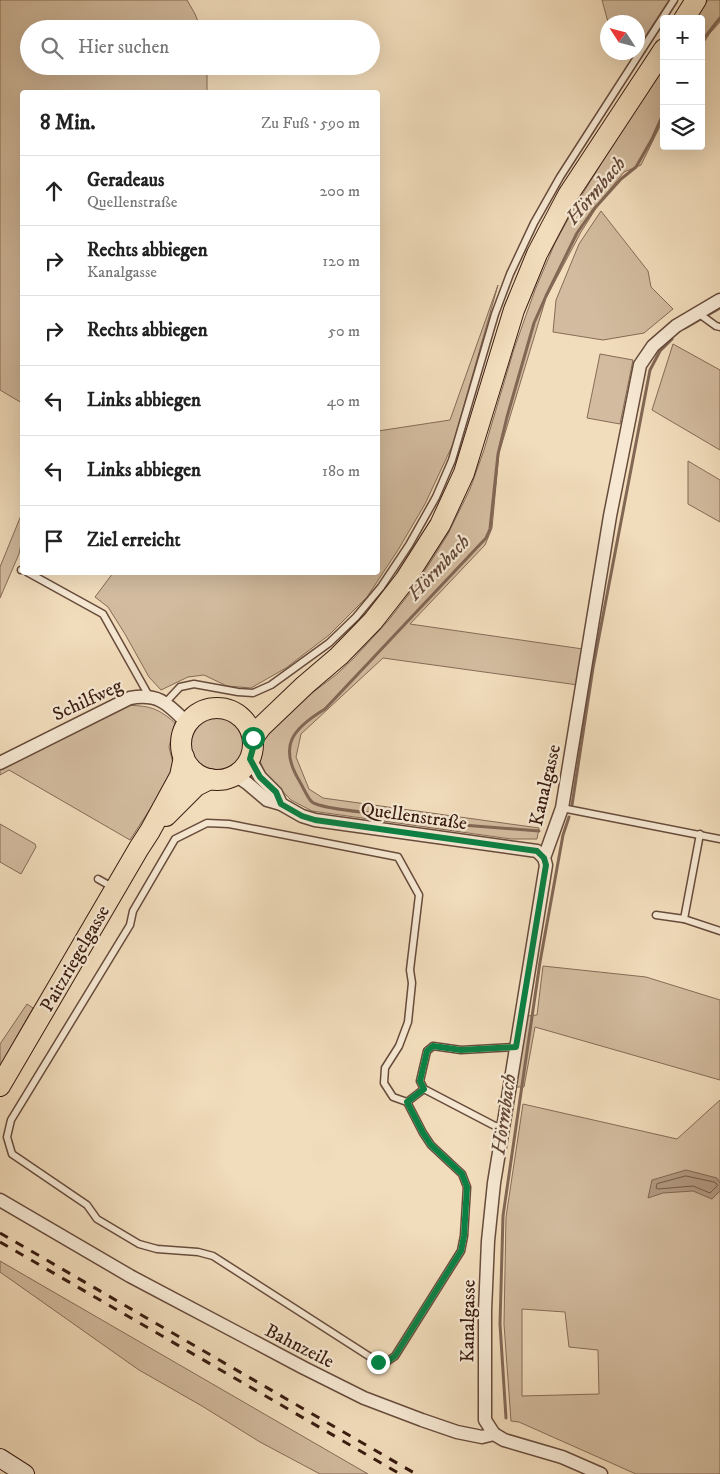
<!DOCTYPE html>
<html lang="de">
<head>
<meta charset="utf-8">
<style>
  :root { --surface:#fff; --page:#f2f2f2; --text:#222; --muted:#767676; --line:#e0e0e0 }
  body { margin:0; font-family:"IM FELL DW Pica",serif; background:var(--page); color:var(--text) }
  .controls { position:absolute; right:15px; top:15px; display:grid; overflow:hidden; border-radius:5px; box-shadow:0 5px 20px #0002 }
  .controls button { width:45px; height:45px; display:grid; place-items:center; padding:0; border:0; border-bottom:1px solid var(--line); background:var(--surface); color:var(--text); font:25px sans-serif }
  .compass { position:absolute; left:600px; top:15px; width:45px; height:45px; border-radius:50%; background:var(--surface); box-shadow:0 5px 20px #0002; rotate:306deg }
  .stop { position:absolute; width:15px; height:15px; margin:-11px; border:4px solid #0b8043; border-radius:50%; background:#fff }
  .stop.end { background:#0b8043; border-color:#fff; box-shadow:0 1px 5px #0008 }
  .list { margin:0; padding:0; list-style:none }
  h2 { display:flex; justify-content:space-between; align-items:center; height:65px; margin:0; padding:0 20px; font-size:21px }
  h2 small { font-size:16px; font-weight:400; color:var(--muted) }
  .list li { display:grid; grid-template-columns:32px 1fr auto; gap:15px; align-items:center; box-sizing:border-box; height:70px; padding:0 20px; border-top:1px solid var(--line) }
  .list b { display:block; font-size:19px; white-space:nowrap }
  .list p { margin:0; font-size:16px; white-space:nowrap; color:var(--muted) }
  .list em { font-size:16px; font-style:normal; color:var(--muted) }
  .icon { flex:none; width:28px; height:28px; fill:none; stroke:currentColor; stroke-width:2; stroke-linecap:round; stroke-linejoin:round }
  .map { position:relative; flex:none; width:720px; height:1474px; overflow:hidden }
  .search { position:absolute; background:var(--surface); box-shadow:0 5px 20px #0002; left:20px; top:20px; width:360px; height:55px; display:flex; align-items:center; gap:12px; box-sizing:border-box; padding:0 18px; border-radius:28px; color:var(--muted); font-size:19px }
  .panel { position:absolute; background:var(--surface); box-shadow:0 5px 20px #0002; left:20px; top:90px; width:360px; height:485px; border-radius:5px }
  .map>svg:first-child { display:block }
  .green { fill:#d2bb9e; stroke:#866b57; fill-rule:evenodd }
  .water { fill:#b29a81; stroke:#826754 }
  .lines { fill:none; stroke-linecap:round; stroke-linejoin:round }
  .shore { stroke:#765a48; stroke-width:1 }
  .stream { stroke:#826754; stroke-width:3 }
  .lane-casing { stroke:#674b3b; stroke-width:9 }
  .street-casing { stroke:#674b3b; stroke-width:15 }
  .secondary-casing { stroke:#391b10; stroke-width:20 }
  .primary-casing { stroke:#391b10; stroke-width:22 }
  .lane { stroke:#f6e8d3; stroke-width:6 }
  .street { stroke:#f6e8d3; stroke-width:12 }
  .secondary { stroke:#f6e8d3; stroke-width:18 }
  .primary { stroke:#f1dcbb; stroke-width:20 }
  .rail { stroke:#391b10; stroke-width:3; stroke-dasharray:9 9; stroke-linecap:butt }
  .route { stroke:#0b8043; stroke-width:6 }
  .labels { text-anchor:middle; stroke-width:4.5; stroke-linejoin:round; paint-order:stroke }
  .street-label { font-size:19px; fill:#391b10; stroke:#f6e8d3 }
  .water-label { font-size:20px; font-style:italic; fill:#634738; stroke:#f6e8d3 }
</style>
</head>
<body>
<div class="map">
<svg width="720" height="1474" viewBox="0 0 720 1474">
  <rect width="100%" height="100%" fill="#f1dcbb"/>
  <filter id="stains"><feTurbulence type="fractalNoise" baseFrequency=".004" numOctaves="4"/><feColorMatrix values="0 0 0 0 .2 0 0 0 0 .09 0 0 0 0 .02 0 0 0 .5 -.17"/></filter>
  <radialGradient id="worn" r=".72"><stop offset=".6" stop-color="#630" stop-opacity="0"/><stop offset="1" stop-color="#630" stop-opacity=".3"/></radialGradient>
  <g class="green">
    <path d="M 0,0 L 187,0 L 195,14 L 201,29 L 29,29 L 29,66 L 207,66 L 207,92 L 22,92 L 22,403 L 0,390 Z"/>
    <path d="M 602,0 L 669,0 L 638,47 L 638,22 L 608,22 Z"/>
    <path d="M 708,0 L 720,0 L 720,22 L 710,33 L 701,47 L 701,19 L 696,19 Z"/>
    <path d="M 664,67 L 664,118 L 641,165 L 624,172 L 602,199 L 581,232 L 546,298 L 499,453 L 492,528 L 485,545 L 410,624 L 583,649 L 578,685 L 383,658 L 301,734 L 296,757 L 309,789 L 323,798 L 539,828 L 537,839 L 511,839 L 312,811 L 291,800 L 265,773 L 260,761 L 264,738 L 274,722 L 337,674 L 354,658 L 388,621 L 416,585 L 448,534 L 470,489 L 484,450 L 514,349 L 535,290 L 555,243 L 577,203 L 604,159 Z"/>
    <path d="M 601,211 L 648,271 L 651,287 L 673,309 L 644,333 L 603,340 L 553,332 L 556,300 L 579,244 Z"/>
    <path d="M 498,285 L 453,444 L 425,504 L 398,550 L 367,597 L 329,635 L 286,668 L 251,688 L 227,686 L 204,675 L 188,677 L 161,690 L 149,677 L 125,634 L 108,607 L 95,597 L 113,573 L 378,572 L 378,431 L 450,420 Z"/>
    <path d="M 673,344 L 720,370 L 720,450 L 652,410 Z"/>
    <path d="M 600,354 L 633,360 L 620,424 L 587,418 Z"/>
    <path d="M 688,461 L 720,480 L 720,522 L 688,504 Z"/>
    <path d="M 22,513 L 22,539 L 19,554 L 0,598 L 0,567 Z"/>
    <path d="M 120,705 C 146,706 155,705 175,723 L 169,747 L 174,767 L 170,781 L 154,803 L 130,840 L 9,770 L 0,775 L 0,767 Z"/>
    <circle cx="217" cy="745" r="28"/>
    <path d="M 0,824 L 35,844 L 36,847 L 21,874 L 0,862 Z"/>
    <path d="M 543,966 L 646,977 L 720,1000 L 720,1080 L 535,1027 L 524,1087 L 516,1087 L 527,1016 L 537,1015 Z"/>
    <path d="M 27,1004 L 33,1008 L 0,1066 L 0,1044 Z"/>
    <path d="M 720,1100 L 720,1474 L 636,1474 L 519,1422 L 511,1421 L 504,1324 L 506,1217 L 523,1104 L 677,1139 ZM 522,1309 L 565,1312 L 569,1347 L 598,1350 L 599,1394 L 522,1396 Z"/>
    <path d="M 0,1261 L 368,1474 L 320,1474 L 260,1442 L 202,1406 L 139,1370 L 0,1272 Z"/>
  </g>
  <path class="water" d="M 686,1170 L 717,1178 L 720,1183 L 720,1191 L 712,1199 L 693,1191 L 663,1193 L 648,1198 L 652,1180 Z"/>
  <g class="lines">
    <path class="shore" d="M 686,1176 L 714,1182 L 717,1184 L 717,1186 L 710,1193 L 693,1186 L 658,1189 L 656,1188 L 657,1184 Z"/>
    <g class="stream">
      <path d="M 701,42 L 720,18"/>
      <path d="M 685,328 L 720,308"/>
      <path d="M 572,805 L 593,668 L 650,370 L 660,351 L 672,339"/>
      <path d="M 539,831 L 437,823 L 426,818 C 406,816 324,811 312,802 C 308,799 303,787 300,782 C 278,746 292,729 325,709 L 486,538 L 490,529 L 498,454 L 507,417 L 534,323 L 546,296 L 577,233 L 594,209 L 621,179 L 636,167 L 652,139 L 664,112"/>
      <path d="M 506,1418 L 500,1324 L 503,1216 L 540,962 L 563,835 L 569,817"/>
    </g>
    <defs>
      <g id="lane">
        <path d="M 698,313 L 716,326 L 720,327"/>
        <path d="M 21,570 L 22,570"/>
        <path d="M 27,572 L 103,614 L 149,696"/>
        <path d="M 166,702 L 180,687 L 194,684 L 238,692 L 253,693 L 271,685 L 329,643 L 356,617 L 381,587 L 409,545 L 436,497 L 452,460 L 495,314 L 510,274 L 534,223 L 560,177 L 674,0"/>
        <path d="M 562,808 L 720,839"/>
        <path d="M 700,834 L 684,919 L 720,931"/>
        <path d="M 98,879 L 114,888"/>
        <path d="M 656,915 L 684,919"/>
        <path d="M 407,1102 L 423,1133 L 431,1145 L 462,1174 L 467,1187 L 464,1236 L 461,1251 L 395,1356 L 385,1363 L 378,1362 L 213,1256 L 198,1252 L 157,1249 L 139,1244 L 97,1219 L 87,1205 L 12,1154 L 7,1137 L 11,1120 L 130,925 L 133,911 L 175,839 L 207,823 L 229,824 L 398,857 L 419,895 L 410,970 L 412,983 L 408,1022 L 399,1046 L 385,1068 L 384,1083 L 393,1097 L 407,1102 L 424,1089"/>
        <path d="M 503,1128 L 493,1125 L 424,1089 L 420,1081 L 427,1051 L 433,1046 L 461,1050 L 516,1047"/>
      </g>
      <g id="street">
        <path d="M 250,759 L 260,777 L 276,793 L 281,804"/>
        <path d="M 0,763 L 130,698 C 159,693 168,704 187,723"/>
        <path d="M 235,775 L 247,783 L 267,800 L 281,804 L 302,816 L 315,820 L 537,851 L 544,858"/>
        <path d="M 0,1200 L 130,1276 L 304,1368 L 364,1398 L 422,1420 L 457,1432 L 482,1437 L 494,1434 L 504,1440 L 562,1457 L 601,1474"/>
        <path d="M 494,1434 L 485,1420 L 485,1311 L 488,1241 L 494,1183 L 546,865 L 544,858 L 562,808 L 610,516 L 640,365 L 653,346 L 676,326 L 720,300"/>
      </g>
      <path id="secondary" d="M 0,1458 L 25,1474"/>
      <g id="primary">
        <path d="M 684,19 L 696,0"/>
        <circle cx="217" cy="744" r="36"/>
        <path d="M 253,738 L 261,727 L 305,685 L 339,656 L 373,621 L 405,580 L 440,525 L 464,473 L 514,310 L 537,254 L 568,195 L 664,49"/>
        <path d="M 166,816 L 196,786 L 210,779"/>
        <path d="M 0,1086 L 139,848 L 150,831 L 180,776 L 184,757"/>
      </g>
    </defs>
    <use href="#lane" class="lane-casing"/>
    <use href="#street" class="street-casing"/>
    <use href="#secondary" class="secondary-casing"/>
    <use href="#primary" class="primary-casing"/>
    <use href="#lane" class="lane"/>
    <use href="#street" class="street"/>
    <use href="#secondary" class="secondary"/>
    <use href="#primary" class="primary"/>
    <g class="rail">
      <path d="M 0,1233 L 416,1474"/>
      <path d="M 0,1242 L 400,1474"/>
    </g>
  </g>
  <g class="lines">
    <path class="route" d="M 253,738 L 253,748 L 250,759 L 260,777 L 276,792 L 281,804 L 302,816 L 315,820 L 537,851 L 544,858 L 546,865 L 516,1047 L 461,1050 L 433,1046 L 427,1051 L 420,1081 L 424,1089 L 407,1102 L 423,1133 L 431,1145 L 462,1174 L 467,1187 L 464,1236 L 461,1251 L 395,1356 L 385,1363 L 378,1362"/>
  </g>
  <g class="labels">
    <g class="street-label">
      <text transform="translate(87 699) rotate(-25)" y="7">Schilfweg</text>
      <text transform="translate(544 785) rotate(-77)" y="7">Kanalgasse</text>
      <text transform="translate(414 815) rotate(8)" y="7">Quellenstraße</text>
      <text transform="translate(74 958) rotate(-60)" y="7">Paitzriegelgasse</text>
      <text transform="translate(467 1321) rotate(-89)" y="7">Kanalgasse</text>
      <text transform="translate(300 1345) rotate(27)" y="7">Bahnzeile</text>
    </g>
    <g class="water-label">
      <text transform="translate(595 190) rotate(-50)" y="7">Hörmbach</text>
      <text transform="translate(438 567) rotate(-47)" y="7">Hörmbach</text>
      <text transform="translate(503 1114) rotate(-82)" y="7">Hörmbach</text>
    </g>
  </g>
  <rect width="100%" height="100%" filter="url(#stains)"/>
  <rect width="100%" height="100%" fill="url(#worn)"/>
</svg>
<div class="controls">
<button>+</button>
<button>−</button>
<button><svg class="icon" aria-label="layers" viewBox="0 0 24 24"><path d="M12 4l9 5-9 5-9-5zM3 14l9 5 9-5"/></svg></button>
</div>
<svg class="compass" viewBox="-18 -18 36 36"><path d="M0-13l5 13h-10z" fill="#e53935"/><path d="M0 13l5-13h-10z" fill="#767676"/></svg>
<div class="stop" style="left:253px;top:738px"></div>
<div class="stop end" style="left:378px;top:1362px"></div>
<div class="search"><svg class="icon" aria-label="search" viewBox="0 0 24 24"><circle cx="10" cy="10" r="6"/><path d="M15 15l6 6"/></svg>Hier suchen</div>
<section class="panel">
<h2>8 Min.<small>Zu Fuß · 590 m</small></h2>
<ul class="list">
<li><svg class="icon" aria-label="ahead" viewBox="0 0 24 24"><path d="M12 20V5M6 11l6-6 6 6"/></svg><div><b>Geradeaus</b><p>Quellenstraße</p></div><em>200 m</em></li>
<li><svg class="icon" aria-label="right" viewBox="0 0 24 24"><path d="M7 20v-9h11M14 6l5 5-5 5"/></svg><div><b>Rechts abbiegen</b><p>Kanalgasse</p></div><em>120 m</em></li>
<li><svg class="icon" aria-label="right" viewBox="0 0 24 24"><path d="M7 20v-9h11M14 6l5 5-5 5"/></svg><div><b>Rechts abbiegen</b></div><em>50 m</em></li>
<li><svg class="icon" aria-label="left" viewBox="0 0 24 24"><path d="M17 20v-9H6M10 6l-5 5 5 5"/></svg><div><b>Links abbiegen</b></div><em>40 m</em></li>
<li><svg class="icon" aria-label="left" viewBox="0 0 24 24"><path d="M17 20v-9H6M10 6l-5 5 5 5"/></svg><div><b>Links abbiegen</b></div><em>180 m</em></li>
<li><svg class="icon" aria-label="arrive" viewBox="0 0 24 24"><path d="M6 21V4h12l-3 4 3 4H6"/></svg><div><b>Ziel erreicht</b></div></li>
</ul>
</section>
</div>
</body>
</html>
